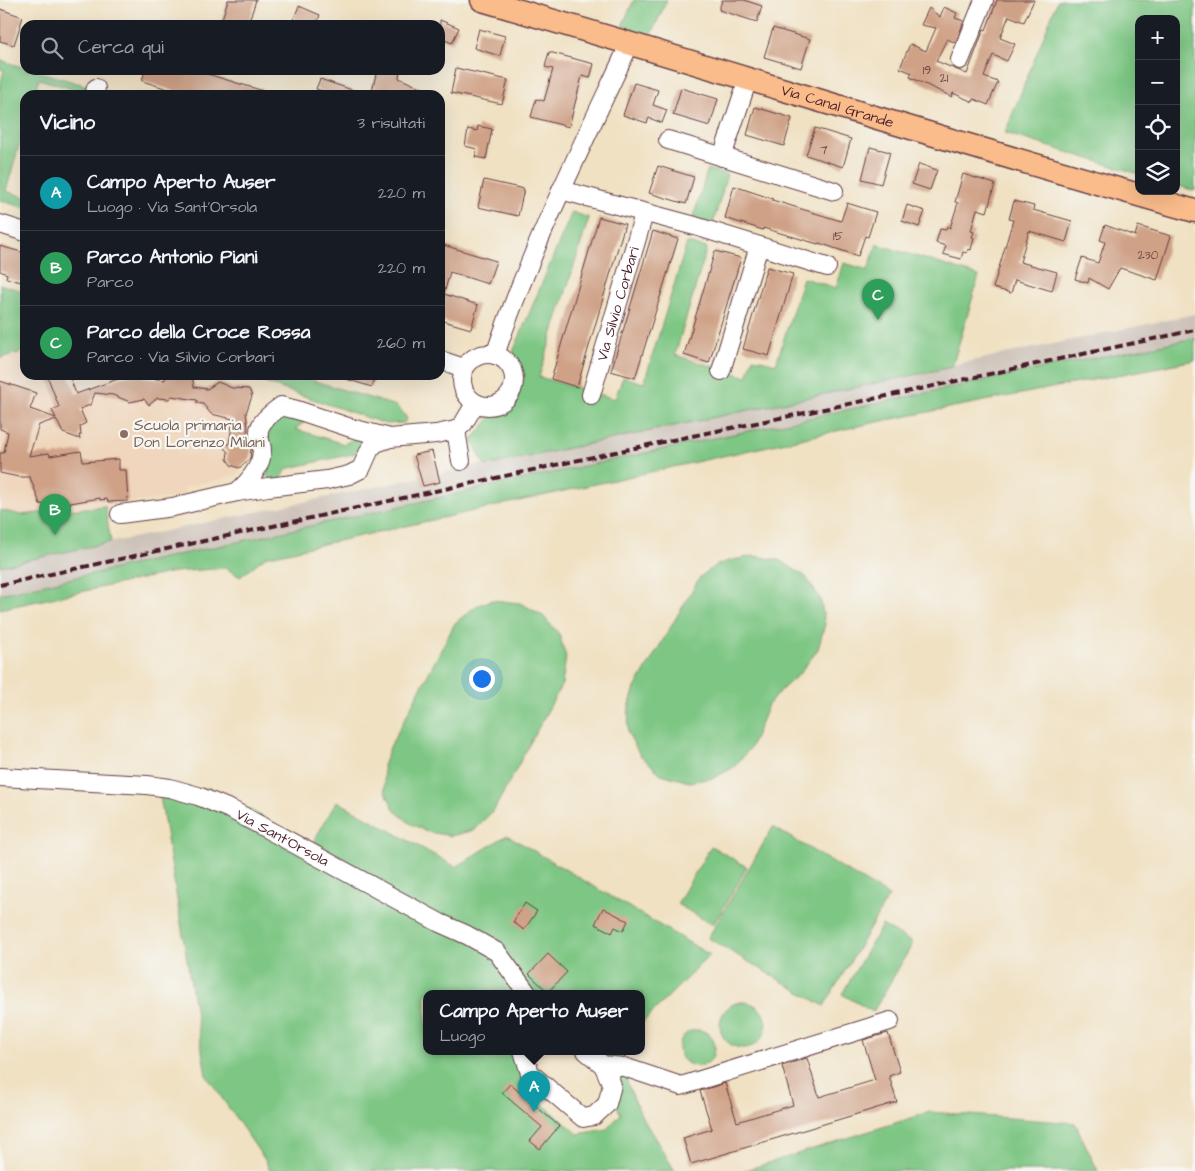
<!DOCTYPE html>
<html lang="it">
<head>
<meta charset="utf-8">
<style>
  :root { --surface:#171b24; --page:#20242c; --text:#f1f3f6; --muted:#9ea1a6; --line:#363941; --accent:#2563eb }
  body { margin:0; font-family:"Architects Daughter",sans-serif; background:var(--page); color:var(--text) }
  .controls { position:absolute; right:15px; top:15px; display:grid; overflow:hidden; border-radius:10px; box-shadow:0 5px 20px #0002 }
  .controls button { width:45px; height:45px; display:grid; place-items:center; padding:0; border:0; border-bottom:1px solid var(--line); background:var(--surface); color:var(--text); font:25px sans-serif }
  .you { position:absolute; left:481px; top:678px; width:18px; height:18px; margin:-12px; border:4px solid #fff; border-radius:50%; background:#1a73e8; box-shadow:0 0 0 8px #1a73e833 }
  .badge { display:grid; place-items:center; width:32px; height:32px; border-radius:50%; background:var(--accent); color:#fff; font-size:16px; font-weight:700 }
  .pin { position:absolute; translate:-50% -41px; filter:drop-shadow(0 1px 2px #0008) }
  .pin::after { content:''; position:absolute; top:26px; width:18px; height:15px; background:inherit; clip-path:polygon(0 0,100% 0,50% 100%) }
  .popup { position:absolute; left:423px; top:990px; width:222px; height:65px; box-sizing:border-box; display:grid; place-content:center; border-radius:10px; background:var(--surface); filter:drop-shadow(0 1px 4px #0005); font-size:16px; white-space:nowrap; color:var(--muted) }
  .popup b { font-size:19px; color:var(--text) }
  .popup::after { content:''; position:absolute; left:50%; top:100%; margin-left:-10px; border:10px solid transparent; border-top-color:var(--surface) }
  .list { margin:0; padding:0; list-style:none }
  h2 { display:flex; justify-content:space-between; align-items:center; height:65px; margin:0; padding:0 20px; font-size:21px }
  h2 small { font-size:16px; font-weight:400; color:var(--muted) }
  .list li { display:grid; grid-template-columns:32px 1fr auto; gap:15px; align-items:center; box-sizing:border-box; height:75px; padding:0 20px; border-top:1px solid var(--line) }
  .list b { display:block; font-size:19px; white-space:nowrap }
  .list p { margin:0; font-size:16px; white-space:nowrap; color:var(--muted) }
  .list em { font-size:16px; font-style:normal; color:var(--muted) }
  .icon { flex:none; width:28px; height:28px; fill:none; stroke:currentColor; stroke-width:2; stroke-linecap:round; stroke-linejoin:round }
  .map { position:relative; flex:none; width:1195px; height:1171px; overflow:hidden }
  .search { position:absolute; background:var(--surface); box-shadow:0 5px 20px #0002; left:20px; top:20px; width:425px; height:55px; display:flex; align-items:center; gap:12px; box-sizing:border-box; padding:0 18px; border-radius:15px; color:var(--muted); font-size:19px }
  .panel { position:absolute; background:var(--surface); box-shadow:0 5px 20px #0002; left:20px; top:90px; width:425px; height:290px; border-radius:15px }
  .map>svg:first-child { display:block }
  .built { fill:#efd6bc }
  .industrial { fill:#cdc2b9 }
  .green { fill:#7dc683; stroke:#647257 }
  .building { fill:#cfa186 }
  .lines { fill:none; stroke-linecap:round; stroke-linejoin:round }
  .minor-casing { stroke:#633c42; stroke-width:20 }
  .major-casing { stroke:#633c42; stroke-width:25 }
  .minor { stroke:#fff; stroke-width:18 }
  .major { stroke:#fabc8b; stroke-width:22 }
  .rail { stroke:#4a1f2b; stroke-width:4; stroke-dasharray:8 4; stroke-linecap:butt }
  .education-dot { fill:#8d6e63; stroke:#f6f6f2; stroke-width:2 }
  .labels { text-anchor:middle; stroke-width:4.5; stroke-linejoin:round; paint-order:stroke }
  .number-label { font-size:12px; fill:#6b4042 }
  .street-label { font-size:15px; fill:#4a1f2b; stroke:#f6f6f2 }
  .education-label { font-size:15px; fill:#785e54; stroke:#f6f6f2; text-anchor:start }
</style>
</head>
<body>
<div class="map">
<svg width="1195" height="1171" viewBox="0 0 1195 1171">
  <rect width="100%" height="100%" fill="#f6f6f2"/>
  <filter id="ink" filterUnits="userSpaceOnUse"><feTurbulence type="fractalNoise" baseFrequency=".02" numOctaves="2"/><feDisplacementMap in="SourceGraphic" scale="10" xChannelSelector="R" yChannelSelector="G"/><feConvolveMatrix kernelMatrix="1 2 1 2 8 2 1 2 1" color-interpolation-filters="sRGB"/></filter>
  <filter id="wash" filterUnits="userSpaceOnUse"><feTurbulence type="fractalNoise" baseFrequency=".0096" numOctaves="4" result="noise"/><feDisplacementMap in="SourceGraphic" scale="20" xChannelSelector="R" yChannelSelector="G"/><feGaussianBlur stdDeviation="1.12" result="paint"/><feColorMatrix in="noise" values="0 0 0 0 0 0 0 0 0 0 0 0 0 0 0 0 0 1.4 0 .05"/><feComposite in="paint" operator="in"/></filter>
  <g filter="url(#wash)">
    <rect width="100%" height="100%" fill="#f0e1c3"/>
    <path class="built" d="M 25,351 L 25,375 L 70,375 L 72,381 L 97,375 L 111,376 L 112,375 L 142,375 L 144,377 L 164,379 L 165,375 L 192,375 L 193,384 L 199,387 L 207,389 L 218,381 L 233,387 L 250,389 L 253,396 L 247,413 L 248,422 L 250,426 L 246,444 L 248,444 L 253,451 L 252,457 L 246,464 L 240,468 L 241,473 L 238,475 L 184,487 L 185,496 L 21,515 L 0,510 L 0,358 Z"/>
    <path class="industrial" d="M 1195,314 L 1195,338 L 1014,374 L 552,473 L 0,594 L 0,566 Z"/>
    <g class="green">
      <path d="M 634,0 L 667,0 L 651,35 L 622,26 Z"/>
      <path d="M 1058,0 L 1195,0 L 1195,191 L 1176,185 L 1176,19 L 1139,19 L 1139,174 L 1005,133 Z"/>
      <path d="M 0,60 L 25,68 L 25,70 L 33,70 L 118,95 L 92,95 L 39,79 L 34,95 L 25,95 L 25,125 L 6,191 L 25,197 L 25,208 L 0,200 L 0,86 L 4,70 L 0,69 Z"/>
      <path d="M 708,169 L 727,175 L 713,224 L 693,218 Z"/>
      <path d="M 572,212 L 589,218 L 539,377 L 615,399 L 623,377 L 644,383 L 687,243 L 707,248 L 675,355 L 747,377 L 753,358 L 776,364 L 803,278 L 836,288 L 844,263 L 868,270 L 877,244 L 979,276 L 952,367 L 485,466 L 472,440 L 491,417 L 515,402 L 525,374 L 513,352 Z"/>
      <path d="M 0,284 L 25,292 L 25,351 L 0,358 Z"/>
      <path d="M 1195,338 L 1195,360 L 877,422 L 265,557 L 240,577 L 226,568 L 174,572 L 0,609 L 0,594 L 552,473 L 1014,374 Z"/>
      <path d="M 242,375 L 295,375 L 396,406 L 404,414 L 407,419 L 404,423 L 386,424 Z"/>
      <path d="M 295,415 L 305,422 L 295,429 L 344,444 L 355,438 L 362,442 L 363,449 L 353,454 L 289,468 L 285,472 L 280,481 L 273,481 L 267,476 L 264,470 L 264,432 L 277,416 Z"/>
      <path d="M 105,506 L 111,542 L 0,566 L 0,510 L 21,515 Z"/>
      <path d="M 754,556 L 779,560 L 805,576 L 820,598 L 825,624 L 818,649 L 800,673 L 779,692 L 768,705 L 751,747 L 734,767 L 714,778 L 689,782 L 661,774 L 640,755 L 628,733 L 629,707 L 635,688 L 700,577 L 715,566 L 728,561 Z"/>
      <path d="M 492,600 L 520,603 L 542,615 L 559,634 L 566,657 L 562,684 L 494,810 L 474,830 L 451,836 L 429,832 L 411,824 L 395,811 L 385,791 L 383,766 L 390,747 L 455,623 L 476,606 Z"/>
      <path d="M 210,788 L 312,844 L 337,801 L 456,867 L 507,835 L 710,955 L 642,1023 L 642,993 L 426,993 L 426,1051 L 512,1051 L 525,1089 L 578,1134 L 607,1129 L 621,1114 L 597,1067 L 577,1051 L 621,1051 L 628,1085 L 642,1117 L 675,1171 L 270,1171 L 265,1160 L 206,1075 L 160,796 Z"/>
      <path d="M 773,827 L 889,896 L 824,1006 L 708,938 Z"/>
      <path d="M 711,846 L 747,867 L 713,925 L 677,904 Z"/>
      <path d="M 882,925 L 913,943 L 873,1012 L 842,994 Z"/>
      <circle cx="743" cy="1025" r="23"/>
      <circle cx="697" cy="1048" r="18"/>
      <path d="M 930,1112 L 1075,1123 L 1098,1171 L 743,1171 Z"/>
    </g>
    <g id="blocks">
      <g class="building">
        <path d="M 228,0 L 256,0 L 248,25 L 220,25 Z"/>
        <path d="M 722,0 L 744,0 L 762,6 L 757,22 L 719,10 Z"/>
        <path d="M 997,0 L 1034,0 L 1024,22 L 1009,16 L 1000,38 L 1015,44 L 1007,61 L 993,55 L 984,77 L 998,82 L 988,105 L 974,99 L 973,102 L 953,93 L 952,97 L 910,77 L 912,73 L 900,68 L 910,44 L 926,51 L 936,28 L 921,25 L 929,8 L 940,17 L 944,7 L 957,13 L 955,18 L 964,21 L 956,43 L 947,39 L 936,61 L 967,74 L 984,29 L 986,30 Z"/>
        <path d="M 299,6 L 320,15 L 316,25 L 291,25 Z"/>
        <path d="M 0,9 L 23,17 L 14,45 L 0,41 Z"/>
        <path d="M 440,20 L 459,28 L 452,43 L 440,38 Z"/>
        <path d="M 773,28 L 810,39 L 801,68 L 764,57 Z"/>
        <path d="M 479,29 L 505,36 L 500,56 L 474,48 Z"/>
        <path d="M 549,52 L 594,64 L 590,78 L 582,76 L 569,127 L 531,117 L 536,99 L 544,101 L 553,69 L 545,67 Z"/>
        <path d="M 456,68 L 508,80 L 502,104 L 451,93 Z"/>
        <path d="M 145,70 L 194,70 L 267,92 L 267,95 L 188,95 L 142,81 Z"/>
        <path d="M 377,70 L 400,70 L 399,78 L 437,95 L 371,95 Z"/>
        <path d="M 320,79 L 361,93 L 361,95 L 322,95 L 323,91 L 316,89 Z"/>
        <path d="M 634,83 L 658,90 L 653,105 L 667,110 L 662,123 L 649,118 L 647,123 L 623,115 Z"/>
        <path d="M 681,88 L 718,99 L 710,126 L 673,115 Z"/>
        <path d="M 755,107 L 792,118 L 784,146 L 747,135 Z"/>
        <path d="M 478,126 L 492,129 L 486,159 L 475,157 L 477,149 L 465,146 L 468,129 L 477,131 Z"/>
        <path d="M 815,128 L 851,139 L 843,167 L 806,155 Z"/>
        <path d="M 870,147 L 890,152 L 881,184 L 862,179 Z"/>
        <path d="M 919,164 L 937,170 L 930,190 L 912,184 Z"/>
        <path d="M 658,166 L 694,177 L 686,204 L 649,193 Z"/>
        <path d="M 963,174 L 995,184 L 987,212 L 977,209 L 971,231 L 974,232 L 972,237 L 974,238 L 971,250 L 968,249 L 967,253 L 963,252 L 961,259 L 943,254 L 946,246 L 936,243 L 940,229 L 946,230 L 947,226 L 950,228 L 958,203 L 955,202 Z"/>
        <path d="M 484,180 L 524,189 L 518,216 L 478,207 Z"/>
        <path d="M 734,186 L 773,199 L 772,200 L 841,221 L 847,203 L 876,212 L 868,237 L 865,236 L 858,256 L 819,243 L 818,244 L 763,228 L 763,230 L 725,218 Z"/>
        <path d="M 1014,201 L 1034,206 L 1033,210 L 1072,221 L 1066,242 L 1029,231 L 1020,262 L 1057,272 L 1052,291 L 1015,280 L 1011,293 L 993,288 L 1013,220 L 1009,219 Z"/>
        <path d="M 907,205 L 925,211 L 919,227 L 902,221 Z"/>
        <path d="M 599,217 L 625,224 L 577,387 L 551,379 Z"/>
        <path d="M 1105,225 L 1135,236 L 1138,226 L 1171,236 L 1157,280 L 1120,268 L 1108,289 L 1089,278 L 1088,283 L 1075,279 L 1082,258 L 1098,263 L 1105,242 L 1100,240 Z"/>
        <path d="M 653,231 L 678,239 L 635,378 L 611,371 Z"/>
        <path d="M 440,244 L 496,261 L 488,284 L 450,272 L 444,294 L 478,305 L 471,329 L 440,320 Z"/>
        <path d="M 0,246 L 25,253 L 25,283 L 6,278 L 7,274 L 0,271 Z"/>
        <path d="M 715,251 L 741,258 L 709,363 L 684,355 Z"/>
        <path d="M 767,267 L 793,274 L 769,356 L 743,349 Z"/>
        <path d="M 47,375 L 69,375 L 76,394 L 129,375 L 141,375 L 143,377 L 165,380 L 166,375 L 192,375 L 194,387 L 207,389 L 218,382 L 232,388 L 249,389 L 252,396 L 246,413 L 248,427 L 245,442 L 251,449 L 250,458 L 246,463 L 239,468 L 231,465 L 227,459 L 228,452 L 223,447 L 229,444 L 233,419 L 211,414 L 203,404 L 197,403 L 197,400 L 171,396 L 169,399 L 157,398 L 149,405 L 144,399 L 130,402 L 113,395 L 95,393 L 90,405 L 80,409 L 86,423 L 80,426 L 81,435 L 79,435 L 80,439 L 63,433 L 56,419 L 39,425 L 29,456 L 49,453 L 50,456 L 81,451 L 83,462 L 119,459 L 119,470 L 126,470 L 128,501 L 108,502 L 107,499 L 100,500 L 100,498 L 53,506 L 40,504 L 30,477 L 19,477 L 0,473 L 0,453 L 4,453 L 8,432 L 0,429 L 0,381 L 36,393 L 30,409 L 56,418 L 52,410 L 59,407 Z"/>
        <path d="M 344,375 L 376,375 L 372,387 L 343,378 Z"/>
        <path d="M 432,451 L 440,482 L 423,486 L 414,455 Z"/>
        <path d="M 525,903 L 537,911 L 524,930 L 513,922 Z"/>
        <path d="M 603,908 L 628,921 L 623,931 L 615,927 L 612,933 L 595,924 Z"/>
        <path d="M 548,954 L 567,972 L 548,992 L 529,974 Z"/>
        <path d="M 888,1033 L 900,1072 L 889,1076 L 897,1102 L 691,1164 L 683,1138 L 712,1129 L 700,1091 L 725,1083 L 737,1122 L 793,1105 L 782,1066 L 807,1058 L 819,1097 L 875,1080 L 863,1040 Z"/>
        <path d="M 510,1084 L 559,1126 L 540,1149 L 530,1141 L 542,1127 L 502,1093 Z"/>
      </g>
    </g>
  </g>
  <g filter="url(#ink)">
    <use href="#blocks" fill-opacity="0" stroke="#633c42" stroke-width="1"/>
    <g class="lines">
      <defs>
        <g id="minor">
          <path d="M 960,60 L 984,0"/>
          <path d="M 94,95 L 96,88"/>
          <path d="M 668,140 L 834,191"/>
          <path d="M 722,157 L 748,79"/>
          <path d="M 561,190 L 695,226 L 827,267"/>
          <path d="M 0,224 L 25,232"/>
          <circle cx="488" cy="380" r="26"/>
          <path d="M 495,355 C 531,248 582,146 630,43"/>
          <path d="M 440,360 L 464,368"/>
          <path d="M 721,371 L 759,246"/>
          <path id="s1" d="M 591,395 L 644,214"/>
          <path d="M 456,430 L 461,461"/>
          <path d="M 237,492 C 249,482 266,462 261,444 C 259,437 257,432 261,425 C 265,417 274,412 281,406 L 297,410 L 351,428 L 390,438"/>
          <path d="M 120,514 L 173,507 L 237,492 L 268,487 L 327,480 L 349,475 L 361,469 L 370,449 L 376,443 L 390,438 L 436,434 L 456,430 L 463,424 L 475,404"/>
          <path id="s2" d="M 0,777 L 147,785 L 170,788 L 198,796 L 232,810 L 440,923 L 467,935 L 497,952 L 527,993"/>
          <path d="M 523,1051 L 530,1073 L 583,1118 L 594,1116 L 607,1104 L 612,1085 L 603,1065"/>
          <path d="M 586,1051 L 603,1065 L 624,1067 L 681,1086 L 890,1021"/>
        </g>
        <g id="major">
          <path id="s3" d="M 482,0 C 720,69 956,144 1195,211"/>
        </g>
      </defs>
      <use href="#minor" class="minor-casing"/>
      <use href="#major" class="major-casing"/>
      <use href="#minor" class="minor"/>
      <use href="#major" class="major"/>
      <path class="rail" d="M 0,585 L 653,444 L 868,400 L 1195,330"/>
    </g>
  </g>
  <circle class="education-dot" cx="124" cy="434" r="5"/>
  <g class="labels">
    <g class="number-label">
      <text x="927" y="74">19</text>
      <text x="944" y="82">21</text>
      <text x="824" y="154">7</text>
      <text x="838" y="240">15</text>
      <text x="1148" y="259">230</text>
    </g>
    <g class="street-label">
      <text dy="5" stroke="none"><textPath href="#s3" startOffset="371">Via Canal Grande</textPath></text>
      <text dy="5" stroke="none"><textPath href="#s1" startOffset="95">Via Silvio Corbari</textPath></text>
      <text dy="5" stroke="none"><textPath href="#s2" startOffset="294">Via Sant'Orsola</textPath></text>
    </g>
    <g class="education-label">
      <text x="134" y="430">Scuola primaria<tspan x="134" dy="17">Don Lorenzo Milani</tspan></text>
    </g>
  </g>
</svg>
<div class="controls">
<button>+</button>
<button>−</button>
<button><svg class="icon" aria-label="locate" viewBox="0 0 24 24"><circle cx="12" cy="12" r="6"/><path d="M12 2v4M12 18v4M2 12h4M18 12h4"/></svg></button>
<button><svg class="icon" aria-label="layers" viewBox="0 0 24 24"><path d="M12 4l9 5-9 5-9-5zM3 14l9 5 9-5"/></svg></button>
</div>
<div class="you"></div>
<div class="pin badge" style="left:534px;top:1112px;background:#0f9aa8">A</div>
<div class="popup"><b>Campo Aperto Auser</b>Luogo</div>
<div class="pin badge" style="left:55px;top:535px;background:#2e9e5b">B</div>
<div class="pin badge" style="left:878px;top:320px;background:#2e9e5b">C</div>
<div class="search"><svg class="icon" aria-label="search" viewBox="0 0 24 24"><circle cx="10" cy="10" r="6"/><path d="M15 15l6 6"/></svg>Cerca qui</div>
<section class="panel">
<h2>Vicino<small>3 risultati</small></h2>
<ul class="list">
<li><span class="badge" style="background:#0f9aa8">A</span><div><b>Campo Aperto Auser</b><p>Luogo · Via Sant'Orsola</p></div><em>220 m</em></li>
<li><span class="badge" style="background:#2e9e5b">B</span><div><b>Parco Antonio Piani</b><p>Parco</p></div><em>220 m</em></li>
<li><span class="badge" style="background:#2e9e5b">C</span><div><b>Parco della Croce Rossa</b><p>Parco · Via Silvio Corbari</p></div><em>260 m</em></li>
</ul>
</section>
</div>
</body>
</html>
